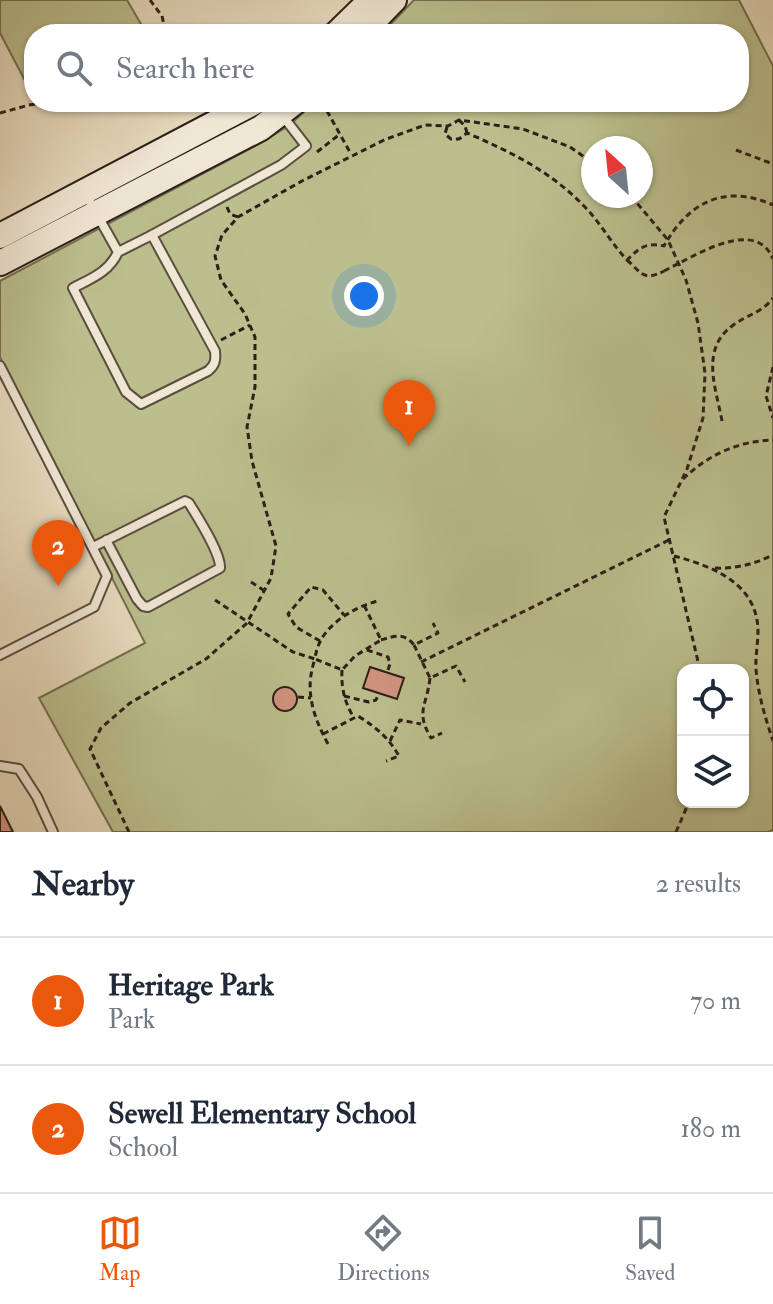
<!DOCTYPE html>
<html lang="en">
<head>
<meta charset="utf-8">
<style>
  :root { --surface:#fff; --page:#f2f2f3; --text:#1f2937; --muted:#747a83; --line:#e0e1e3; --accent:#ea580c }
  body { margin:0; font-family:"IM FELL Double Pica",serif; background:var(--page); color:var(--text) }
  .controls { position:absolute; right:24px; bottom:24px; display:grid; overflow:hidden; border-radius:16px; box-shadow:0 2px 6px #0004 }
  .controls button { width:72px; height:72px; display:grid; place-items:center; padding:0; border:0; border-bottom:2px solid var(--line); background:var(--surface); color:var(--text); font:40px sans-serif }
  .compass { position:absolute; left:581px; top:136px; width:72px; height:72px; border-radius:50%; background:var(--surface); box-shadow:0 2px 6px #0004; rotate:333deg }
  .you { position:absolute; left:364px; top:296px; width:28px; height:28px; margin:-20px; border:6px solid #fff; border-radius:50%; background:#1a73e8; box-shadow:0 0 0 12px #1a73e833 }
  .badge { display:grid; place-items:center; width:52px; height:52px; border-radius:50%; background:var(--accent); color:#fff; font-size:26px; font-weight:700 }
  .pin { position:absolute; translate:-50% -66px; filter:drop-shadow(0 2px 4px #0008) }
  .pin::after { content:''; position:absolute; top:42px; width:28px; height:24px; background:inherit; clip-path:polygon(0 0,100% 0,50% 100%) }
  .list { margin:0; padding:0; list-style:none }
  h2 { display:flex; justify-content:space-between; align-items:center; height:104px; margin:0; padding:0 32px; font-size:34px }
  h2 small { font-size:26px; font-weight:400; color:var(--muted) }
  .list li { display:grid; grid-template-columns:52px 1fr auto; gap:24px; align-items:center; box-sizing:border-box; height:128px; padding:0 32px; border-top:2px solid var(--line) }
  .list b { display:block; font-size:30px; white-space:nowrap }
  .list p { margin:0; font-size:26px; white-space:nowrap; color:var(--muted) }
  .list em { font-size:26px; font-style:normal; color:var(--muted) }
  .icon { flex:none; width:44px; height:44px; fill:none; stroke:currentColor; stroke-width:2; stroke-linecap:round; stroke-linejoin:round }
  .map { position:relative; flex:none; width:773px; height:832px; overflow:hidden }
  .search { position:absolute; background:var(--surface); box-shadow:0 2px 6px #0004; left:24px; right:24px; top:24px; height:88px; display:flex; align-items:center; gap:20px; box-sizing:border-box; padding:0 28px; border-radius:32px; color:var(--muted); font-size:30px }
  .sheet { height:360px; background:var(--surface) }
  nav { display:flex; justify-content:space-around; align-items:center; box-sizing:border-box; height:112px; border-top:2px solid var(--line); background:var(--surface); font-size:22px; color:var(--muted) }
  nav a { display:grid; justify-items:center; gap:4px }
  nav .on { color:var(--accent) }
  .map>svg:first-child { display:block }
  .green { fill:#bbbe8d; stroke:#746e52; stroke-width:2; fill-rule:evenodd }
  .building { fill:#d0947f; stroke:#2d1e17; stroke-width:2 }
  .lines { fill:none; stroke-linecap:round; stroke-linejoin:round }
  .lane-casing { stroke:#5b4d40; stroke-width:12 }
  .secondary-casing { stroke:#2d1e17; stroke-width:28 }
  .path { stroke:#2d1e17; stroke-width:3; stroke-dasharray:6 4; stroke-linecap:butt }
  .lane { stroke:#efe6d3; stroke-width:8 }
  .secondary { stroke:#efe6d3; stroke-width:24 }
  .path-bridge { stroke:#2d1e17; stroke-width:3; stroke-dasharray:6 4; stroke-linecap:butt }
</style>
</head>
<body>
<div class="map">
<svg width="773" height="832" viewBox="0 0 773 832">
  <rect width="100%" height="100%" fill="#e6d9bc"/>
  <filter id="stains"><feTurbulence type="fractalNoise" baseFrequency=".0025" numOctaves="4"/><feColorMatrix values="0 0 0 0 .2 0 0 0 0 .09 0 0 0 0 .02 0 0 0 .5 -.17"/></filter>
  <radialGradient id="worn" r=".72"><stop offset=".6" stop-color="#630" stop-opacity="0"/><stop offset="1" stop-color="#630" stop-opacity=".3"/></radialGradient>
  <g class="green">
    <path d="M 0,0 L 127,0 L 145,31 L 140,34 L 34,34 L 32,94 L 0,33 Z"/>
    <path d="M 414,0 L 739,0 L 773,66 L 773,830 L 768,832 L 113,832 L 39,698 L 145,643 L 0,357 L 0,281 L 259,144 L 290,125 L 314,102 L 739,102 L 739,34 L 381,34 ZM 593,148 L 641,148 L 641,196 L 593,196 ZM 683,670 L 743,670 L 743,802 L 683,802 Z"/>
  </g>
  <g class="building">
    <path d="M 370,667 L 404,678 L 397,699 L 363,688 Z"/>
    <circle cx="285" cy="699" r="12"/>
    <path d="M 0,806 L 13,832 L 0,832 Z"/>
  </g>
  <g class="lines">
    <defs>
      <g id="lane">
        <path d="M 85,193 L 118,252 C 109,272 92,278 73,288 L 126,392 L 141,404 L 208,371 C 215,365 216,361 215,351 L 152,235 L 118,252"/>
        <path d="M 152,235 L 281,165 L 306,146 L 272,102"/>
        <path d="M 0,366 L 107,576 L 94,607 L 0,655"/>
        <path d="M 93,547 L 185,501 L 189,503 C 198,518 221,553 220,568 L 148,607 L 143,606 L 137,599 L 106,540"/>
        <path d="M 0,766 L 19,769 L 37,797 L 53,832"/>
      </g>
      <g id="secondary">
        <path d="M 336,34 L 371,0"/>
        <path d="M 361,34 L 394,0"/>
        <path d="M 0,236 L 255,102"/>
        <path d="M 0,263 L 261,128 L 295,102"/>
      </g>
    </defs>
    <use href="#lane" class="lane-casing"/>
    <use href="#secondary" class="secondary-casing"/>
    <g class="path">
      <path d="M 150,0 L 162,16 L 166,34"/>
      <path d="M 322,102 L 351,154"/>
      <path d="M 0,113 L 29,105 L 53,102"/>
      <path d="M 459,120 L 465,126 L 467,133"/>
      <path d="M 447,127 L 445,134 L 451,139 L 459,139 L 467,133 C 511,152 550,171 584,206 C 600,222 611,243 627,260 C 639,248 646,242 664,246 C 688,203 724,183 773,205"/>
      <path d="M 736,150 L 773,164"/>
      <path d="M 317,152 L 340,134"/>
      <path d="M 631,196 L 668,240 L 686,280 L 698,323 L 705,373 L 703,418 L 687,469 L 664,517 L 700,670"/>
      <path d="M 227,207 L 230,214 L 238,217"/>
      <path d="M 691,257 C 715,245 759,224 773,259"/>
      <path d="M 627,260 C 642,273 643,282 664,271"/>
      <path d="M 221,340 L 250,325"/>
      <path d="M 773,367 L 766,396 L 773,418"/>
      <path d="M 722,421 C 716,388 700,350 732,326 C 746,315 762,313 773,298"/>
      <path d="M 683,479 C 708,455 738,441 773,440"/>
      <path d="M 674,556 C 708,565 750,580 757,620 C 760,636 755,653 756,669 C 758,694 765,717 773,741"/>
      <path d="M 715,568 C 736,569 754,564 773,555"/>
      <path d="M 251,582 L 265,591"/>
      <path d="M 215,600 L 293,652 L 315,659 C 318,628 350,609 377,601"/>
      <path d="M 381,640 C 394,636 404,632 414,645 L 438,633 L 433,623"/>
      <path d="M 320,641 L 296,627 L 288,614 L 311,587 L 323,590 L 344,615"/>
      <path d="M 414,645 L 430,678 L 456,666 L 465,682"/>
      <path d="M 367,650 L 388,657 L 390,664 L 388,670"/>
      <path d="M 421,662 L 669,540"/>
      <path d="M 342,670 C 341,689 345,703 354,718"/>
      <path d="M 430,678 C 427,706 415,711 431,738 L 442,733"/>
      <path d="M 344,696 L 369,702 L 376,700 L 379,693"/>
      <path d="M 298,697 L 311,698"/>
      <path d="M 323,734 L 358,716 C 377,728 388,737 399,756 L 386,761"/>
      <path d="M 390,741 L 400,720 L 421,724"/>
      <path d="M 328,744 C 313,716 304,690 315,659 L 342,670 L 355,656 L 381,640 L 364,605"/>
      <path d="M 129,832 L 90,749 L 101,728 L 130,703 L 206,659 L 247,623 L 271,578 L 276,546 L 252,461 L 247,427 L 255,387 L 255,337 L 245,314 L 221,280 L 215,256 L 222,235 L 238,217 L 302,181 L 384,140 L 425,125 L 448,126 L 459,120 L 523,129 L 570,147 L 593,163"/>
      <path d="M 676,832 L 689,802"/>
    </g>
    <use href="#lane" class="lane"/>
    <use href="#secondary" class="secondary"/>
    <path class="path-bridge" d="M 664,271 L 691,257"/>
  </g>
  <rect width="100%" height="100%" filter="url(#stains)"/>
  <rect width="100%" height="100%" fill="url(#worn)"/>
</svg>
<div class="controls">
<button><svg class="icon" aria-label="locate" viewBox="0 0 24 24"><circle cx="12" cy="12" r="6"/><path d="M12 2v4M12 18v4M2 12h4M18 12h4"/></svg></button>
<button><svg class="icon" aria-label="layers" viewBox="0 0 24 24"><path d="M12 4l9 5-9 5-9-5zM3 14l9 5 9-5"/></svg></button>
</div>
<svg class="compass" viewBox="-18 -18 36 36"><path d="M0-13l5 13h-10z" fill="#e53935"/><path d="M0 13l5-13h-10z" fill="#747a83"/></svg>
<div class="you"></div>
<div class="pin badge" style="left:409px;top:446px">1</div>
<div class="pin badge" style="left:58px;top:586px">2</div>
<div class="search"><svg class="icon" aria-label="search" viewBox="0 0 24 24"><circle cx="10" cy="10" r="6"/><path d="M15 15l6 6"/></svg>Search here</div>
</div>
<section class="sheet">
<h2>Nearby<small>2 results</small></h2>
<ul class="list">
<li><span class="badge">1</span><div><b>Heritage Park</b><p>Park</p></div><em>70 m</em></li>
<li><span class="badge">2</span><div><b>Sewell Elementary School</b><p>School</p></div><em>180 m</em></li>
</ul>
</section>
<nav>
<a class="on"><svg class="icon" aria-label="map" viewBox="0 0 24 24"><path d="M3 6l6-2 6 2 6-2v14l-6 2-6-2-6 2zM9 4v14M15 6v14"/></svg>Map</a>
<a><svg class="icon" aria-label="directions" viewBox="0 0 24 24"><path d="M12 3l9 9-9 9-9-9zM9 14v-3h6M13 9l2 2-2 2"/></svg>Directions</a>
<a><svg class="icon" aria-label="saved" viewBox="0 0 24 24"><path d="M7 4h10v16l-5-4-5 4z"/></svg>Saved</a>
</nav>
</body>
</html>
